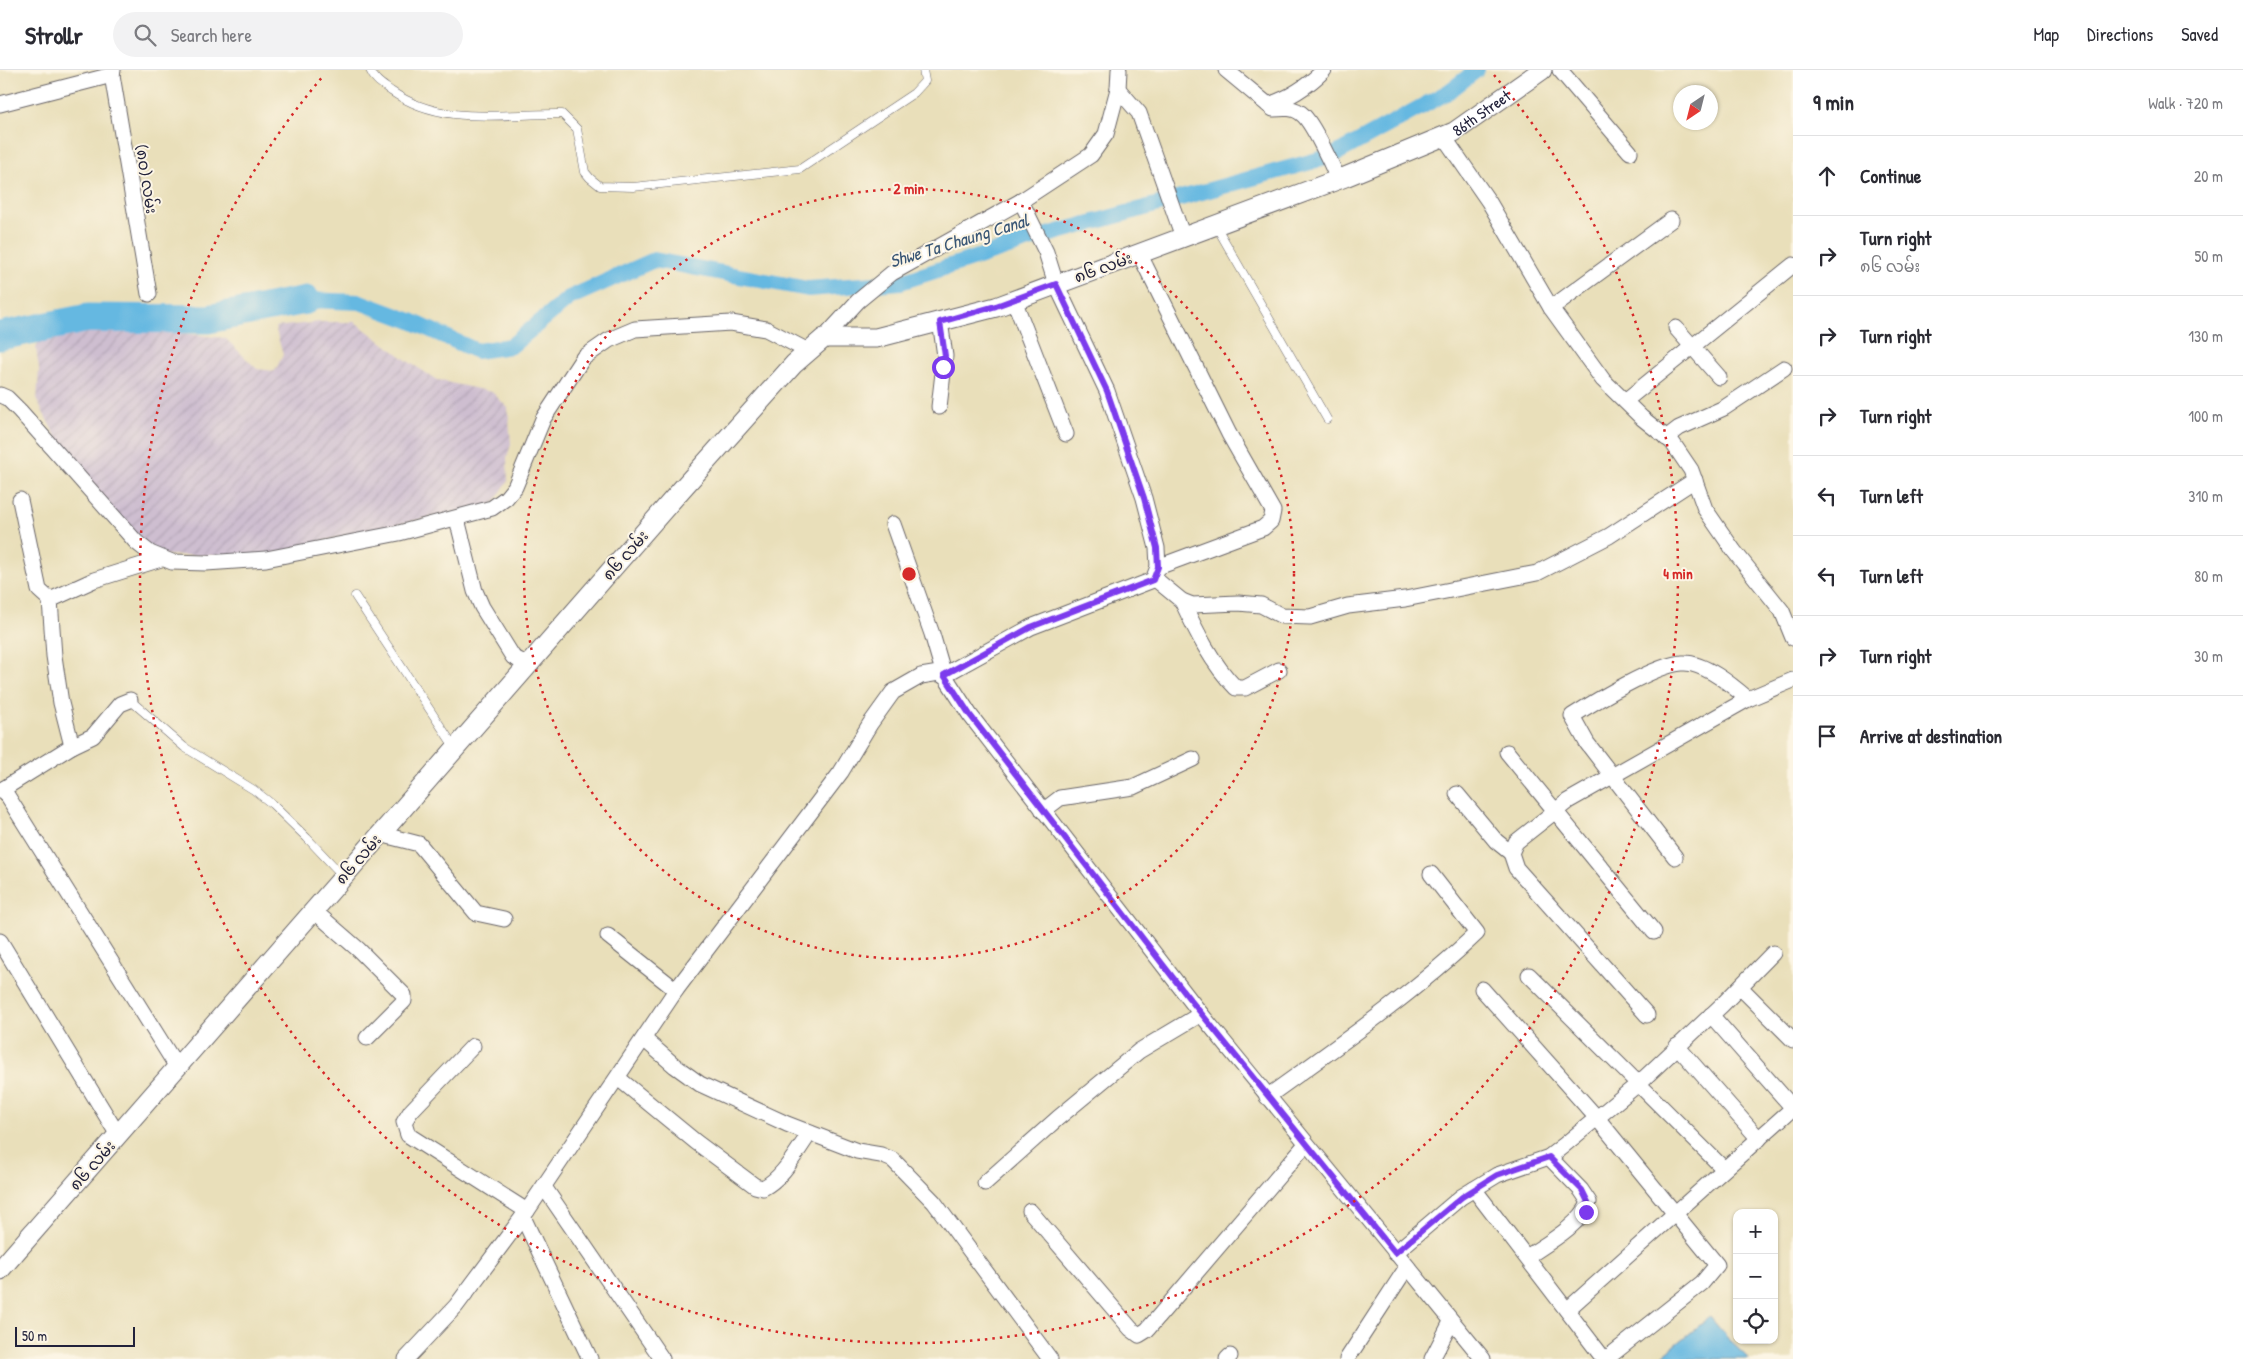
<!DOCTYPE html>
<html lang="en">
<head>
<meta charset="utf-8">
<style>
  :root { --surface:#fff; --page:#f2f2f3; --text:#2b2b33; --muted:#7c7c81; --line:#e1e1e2 }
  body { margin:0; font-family:"Patrick Hand","Noto Sans Myanmar",sans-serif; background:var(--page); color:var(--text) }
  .controls { position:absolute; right:15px; bottom:15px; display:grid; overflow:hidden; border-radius:10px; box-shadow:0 1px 4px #0004 }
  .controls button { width:45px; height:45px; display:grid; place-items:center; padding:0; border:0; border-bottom:1px solid var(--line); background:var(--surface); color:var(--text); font:25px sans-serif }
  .compass { position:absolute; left:1673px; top:15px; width:45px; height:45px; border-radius:50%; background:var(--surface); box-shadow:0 1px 4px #0004; rotate:215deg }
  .scale { position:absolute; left:15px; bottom:12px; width:120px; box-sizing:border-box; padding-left:5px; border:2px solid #22223b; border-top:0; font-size:14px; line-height:18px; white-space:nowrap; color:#22223b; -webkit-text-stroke:4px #fcf5e5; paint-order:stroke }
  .stop { position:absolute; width:15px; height:15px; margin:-11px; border:4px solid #7c3aed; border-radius:50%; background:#fff }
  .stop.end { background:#7c3aed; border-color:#fff; box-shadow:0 1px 5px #0008 }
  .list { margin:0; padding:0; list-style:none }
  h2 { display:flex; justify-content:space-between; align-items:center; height:65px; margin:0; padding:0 20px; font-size:21px }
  h2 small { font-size:16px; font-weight:400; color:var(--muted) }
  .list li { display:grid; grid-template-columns:32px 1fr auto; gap:15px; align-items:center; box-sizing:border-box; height:80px; padding:0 20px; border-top:1px solid var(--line) }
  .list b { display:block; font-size:19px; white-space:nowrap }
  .list p { margin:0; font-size:16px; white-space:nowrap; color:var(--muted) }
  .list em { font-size:16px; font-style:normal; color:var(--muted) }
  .icon { flex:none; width:28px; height:28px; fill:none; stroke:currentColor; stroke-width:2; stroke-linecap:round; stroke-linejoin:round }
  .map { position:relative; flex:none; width:1793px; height:1289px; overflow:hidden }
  header { display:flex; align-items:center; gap:30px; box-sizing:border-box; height:70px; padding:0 25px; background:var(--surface); border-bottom:1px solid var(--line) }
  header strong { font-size:24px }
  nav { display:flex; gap:28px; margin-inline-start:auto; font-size:18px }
  .search { width:350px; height:45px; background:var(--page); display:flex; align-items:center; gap:12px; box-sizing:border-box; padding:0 18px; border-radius:28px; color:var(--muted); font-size:19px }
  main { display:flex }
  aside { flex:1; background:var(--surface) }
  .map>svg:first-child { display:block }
  .industrial { fill:url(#industrial-furrows) }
  .water { fill:#65b8e1; stroke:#446d8e }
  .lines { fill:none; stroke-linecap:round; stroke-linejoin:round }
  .canal { stroke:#65b8e1; stroke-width:16 }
  .river { stroke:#65b8e1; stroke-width:29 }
  .service-casing { stroke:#686467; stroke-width:9 }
  .minor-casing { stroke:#686467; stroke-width:17 }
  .tertiary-casing { stroke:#686467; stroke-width:21 }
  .service { stroke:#fff; stroke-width:8 }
  .minor { stroke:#fff; stroke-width:15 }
  .tertiary { stroke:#fff; stroke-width:19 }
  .route { stroke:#7c3aed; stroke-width:6 }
  .ring { fill:none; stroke:#d62828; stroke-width:2.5; stroke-dasharray:2.5 5 }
  .labels { text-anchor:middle; stroke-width:4; stroke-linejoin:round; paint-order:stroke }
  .street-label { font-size:16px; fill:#22223b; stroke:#fcf5e5 }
  .water-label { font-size:18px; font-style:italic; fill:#395675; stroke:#fcf5e5 }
  .centre { fill:#d62828; stroke:#fcf5e5; stroke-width:2.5 }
  .ring-label { font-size:15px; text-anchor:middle; font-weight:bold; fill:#d62828; stroke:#fcf5e5; stroke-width:4; stroke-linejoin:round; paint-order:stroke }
</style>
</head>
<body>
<header>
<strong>Strollr</strong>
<div class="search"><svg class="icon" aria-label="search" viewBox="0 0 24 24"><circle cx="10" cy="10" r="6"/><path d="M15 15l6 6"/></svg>Search here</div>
<nav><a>Map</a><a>Directions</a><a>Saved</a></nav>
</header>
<main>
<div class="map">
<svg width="1793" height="1289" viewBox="0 0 1793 1289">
  <defs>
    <pattern id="industrial-furrows" width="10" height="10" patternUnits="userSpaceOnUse" patternTransform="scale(1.25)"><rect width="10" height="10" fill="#cebed0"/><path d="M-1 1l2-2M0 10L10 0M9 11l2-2" fill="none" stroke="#b1a3b4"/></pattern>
  </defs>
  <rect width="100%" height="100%" fill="#fcf5e5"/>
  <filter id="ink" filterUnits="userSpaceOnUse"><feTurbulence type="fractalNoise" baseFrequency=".02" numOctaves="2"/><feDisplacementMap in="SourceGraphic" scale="10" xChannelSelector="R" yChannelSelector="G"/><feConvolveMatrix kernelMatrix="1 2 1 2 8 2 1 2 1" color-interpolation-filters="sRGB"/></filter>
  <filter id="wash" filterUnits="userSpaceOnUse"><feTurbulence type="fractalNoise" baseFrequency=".0096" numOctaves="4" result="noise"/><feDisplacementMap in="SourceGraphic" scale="20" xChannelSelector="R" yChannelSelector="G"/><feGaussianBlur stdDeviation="1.12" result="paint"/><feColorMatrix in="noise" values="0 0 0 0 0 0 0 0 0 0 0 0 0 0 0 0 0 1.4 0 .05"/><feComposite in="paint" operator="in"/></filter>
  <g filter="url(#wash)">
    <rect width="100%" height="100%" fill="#e9dfba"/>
    <path class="industrial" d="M 320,252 L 355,252 L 409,292 L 437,310 L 492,322 L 508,338 L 511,374 L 507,388 L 508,411 L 493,434 L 346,465 L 264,486 L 155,485 L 94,425 L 61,376 L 37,331 L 39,299 L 36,278 L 46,259 L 180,263 L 225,268 L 257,299 L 275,301 L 283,285 L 275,257 Z"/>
    <path class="water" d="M 1710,1247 L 1730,1271 L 1749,1289 L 1658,1289 Z"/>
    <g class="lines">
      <path class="canal" d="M 306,230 L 360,232 L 411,251 L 477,281 L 511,276 L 569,228 L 654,190 L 808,219 L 901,212 L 1033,169 L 1332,86 L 1448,22 L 1477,0"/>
      <path class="river" d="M 0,266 L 88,248 L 208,249 L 306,230"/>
    </g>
  </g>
  <g filter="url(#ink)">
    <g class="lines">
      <defs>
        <g id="service">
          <path d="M 370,0 C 374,10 383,15 391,21 C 443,57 504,43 562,44 L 577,59 L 585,102 L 590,108 L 600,116 L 633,117 L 800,99 L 914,23 L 925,11 L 923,0"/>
          <path d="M 1216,156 L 1327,349"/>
          <path d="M 355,526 L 455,678"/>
          <path d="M 130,630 L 184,677 L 254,720 L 272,734 L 307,768 L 343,806"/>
        </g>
        <g id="minor">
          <path d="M 113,0 L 112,5 L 149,224"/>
          <path d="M 1226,0 L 1273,39 C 1284,38 1295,37 1303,45 C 1313,54 1332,95 1338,109"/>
          <path d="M 1560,0 L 1630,82"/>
          <path d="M 1118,19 L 1139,43 L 1183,167"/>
          <path d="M 0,34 L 112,5"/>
          <path d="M 1268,35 C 1290,28 1308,16 1324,0"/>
          <path d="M 1444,67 L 1489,132 L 1551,238 L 1603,310 L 1642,348 L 1672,372 L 1691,400 L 1705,439 L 1734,481 L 1782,541 L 1793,568"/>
          <path d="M 1139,183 L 1229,364 L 1273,441 L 1271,451 L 1263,458 L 1158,497"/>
          <path d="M 1014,230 L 1066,364"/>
          <path d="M 1551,238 L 1671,150"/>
          <path d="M 1676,258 L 1719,307"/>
          <path d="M 824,268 L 858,231 L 892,203 L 1021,131 L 1091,85 L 1106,64 L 1118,19 L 1119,0"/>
          <path d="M 0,325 L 7,328 L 20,341 L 136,472 L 150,483 L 172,492 L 206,493 L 266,489 L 399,463 L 492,438 L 506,428 L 515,417 L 543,349 L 583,288 L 609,270 L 635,259 L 731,253 L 766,259 L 808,281"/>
          <path d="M 1625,331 L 1793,195"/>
          <path d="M 939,337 L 945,286 L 940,251"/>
          <path d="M 1666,368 L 1679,358 L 1724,338 L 1784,298"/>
          <path d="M 20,430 L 39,520 L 50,530"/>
          <path d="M 457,449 L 475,521 L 482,537 L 513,587 L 528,595"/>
          <path d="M 893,454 L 932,564 L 944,605 L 1031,557 L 1153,510 L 1158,497 L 1157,478 L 1144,428 L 1107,321 L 1056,214 L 1046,182 L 1021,131"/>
          <path d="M 1154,508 L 1182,531 L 1192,535 L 1238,533 L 1261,535 L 1282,546 L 1310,547 L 1348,536 L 1405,529 L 1537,503 L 1609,466 L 1695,410"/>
          <path d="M 1182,531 C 1196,561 1212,594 1236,618 L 1245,618 L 1279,600"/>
          <path d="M 72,676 L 93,666 L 120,634 L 130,630"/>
          <path d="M 1507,682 L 1654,862"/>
          <path d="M 3,719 L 177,997"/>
          <path d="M 0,721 L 72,676 L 61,633 L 54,586 L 50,530 L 94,510 L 161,489"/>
          <path d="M 1457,724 L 1496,771 L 1511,783"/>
          <path d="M 1043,741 L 1060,728 L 1133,717 L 1193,689"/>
          <path d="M 380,764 L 419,774 L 476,843 L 504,849"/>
          <path d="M 1675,787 L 1587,673 L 1572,646 C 1594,632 1657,594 1682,593 C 1703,591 1733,616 1748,629 L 1793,610"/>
          <path d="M 313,840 L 359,880 L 404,925 L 404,931 L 367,968"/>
          <path d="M 608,866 L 676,920"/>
          <path d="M 0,871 L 118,1065"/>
          <path d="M 1529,905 L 1724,1099"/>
          <path d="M 1740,917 L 1793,970"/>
          <path d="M 1482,919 L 1597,1048 L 1717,1195 L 1702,1213 L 1606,1289"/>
          <path d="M 1647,945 L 1516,798 L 1511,783 L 1516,772 L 1568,731 L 1748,629"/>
          <path d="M 1711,945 L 1793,1038"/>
          <path d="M 644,969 L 675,996 L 700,1014 L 787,1054 L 857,1081 L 881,1085 L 893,1090 L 934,1132 L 1050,1289"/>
          <path d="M 473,976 L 411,1041 L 404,1052 L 408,1065 L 527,1141"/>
          <path d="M 1677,976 L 1759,1069"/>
          <path d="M 618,1008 L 696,1072 L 755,1116 L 763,1118 C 784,1107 796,1082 810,1063"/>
          <path d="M 1267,1027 C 1339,975 1413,924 1477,863 L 1431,804"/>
          <path d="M 985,1113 L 1058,1048 L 1139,981 L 1201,944"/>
          <path d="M 544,1117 L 662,1289"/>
          <path d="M 1474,1119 L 1604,1289"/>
          <path d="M 1030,1141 L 1131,1259 L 1139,1265 L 1147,1260 L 1306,1074"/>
          <path d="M 523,1147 L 590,1289"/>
          <path d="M 1395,1183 L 1461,1127 L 1497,1105 L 1549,1087 L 1563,1076 L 1638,1014 L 1722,935 L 1773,883"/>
          <path d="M 1527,1187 C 1546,1174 1582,1154 1589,1132 L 1581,1120 L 1549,1087"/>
          <path d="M 1567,1240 L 1793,1038"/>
          <path d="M 406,1289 L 456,1236 L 527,1141 L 676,920 L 841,702 L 870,654 L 893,622 L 921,606 L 939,603 L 946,608 L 970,645 L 1201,944 L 1483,1289"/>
          <path d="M 1227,1289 L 1230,1286"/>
          <path d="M 1347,1289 L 1407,1197"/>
          <path d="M 1432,1289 L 1451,1252"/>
        </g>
        <g id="tertiary">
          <path id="s1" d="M 0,1200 L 681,420 L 794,294 L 824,268 L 876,268 L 996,237 L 1345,107 L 1454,62 L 1542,0"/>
        </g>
      </defs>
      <use href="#service" class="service-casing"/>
      <use href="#minor" class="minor-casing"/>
      <use href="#tertiary" class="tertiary-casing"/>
      <use href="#service" class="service"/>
      <use href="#minor" class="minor"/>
      <use href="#tertiary" class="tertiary"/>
    </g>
  </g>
  <g class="lines" filter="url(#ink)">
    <path class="route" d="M 943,297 L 945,286 L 940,252 L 996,236 L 1056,214 L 1107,321 L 1144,428 L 1157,478 L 1158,497 L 1153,510 L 1031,557 L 944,605 L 970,645 L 1188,927 L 1395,1183 L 1462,1127 L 1497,1105 L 1549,1087 L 1582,1120 L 1588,1132 L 1586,1142"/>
  </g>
  <g class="ring">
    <circle cx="909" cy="504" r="385"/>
    <path d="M1494 5A769 769 0 1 1 324 5"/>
  </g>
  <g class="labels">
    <g class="street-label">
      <text dy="6" stroke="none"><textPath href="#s1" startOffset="1944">86th Street</textPath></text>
      <text transform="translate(147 109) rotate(81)" y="6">(၈၀) လမ်း</text>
      <text transform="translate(1103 197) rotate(-20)" y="6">၈၆ လမ်း</text>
      <text transform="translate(625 485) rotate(-49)" y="6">၈၆ လမ်း</text>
      <text transform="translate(358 789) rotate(-49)" y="6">၈၆ လမ်း</text>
      <text transform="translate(92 1095) rotate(-49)" y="6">၈၆ လမ်း</text>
    </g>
    <g class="water-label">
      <text transform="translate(959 171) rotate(-17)" y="6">Shwe Ta Chaung Canal</text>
    </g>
  </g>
  <circle cx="909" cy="504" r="8" class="centre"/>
  <g class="ring-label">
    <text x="909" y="124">2 min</text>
    <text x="1678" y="509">4 min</text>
  </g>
</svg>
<div class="controls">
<button>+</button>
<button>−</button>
<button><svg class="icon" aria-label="locate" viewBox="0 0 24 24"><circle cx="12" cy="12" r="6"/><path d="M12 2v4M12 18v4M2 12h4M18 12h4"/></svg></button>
</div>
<svg class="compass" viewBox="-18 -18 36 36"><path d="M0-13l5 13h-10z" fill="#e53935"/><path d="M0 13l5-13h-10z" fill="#7c7c81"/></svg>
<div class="scale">50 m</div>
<div class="stop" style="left:943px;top:297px"></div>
<div class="stop end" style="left:1586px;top:1142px"></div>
</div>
<aside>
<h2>9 min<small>Walk · 720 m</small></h2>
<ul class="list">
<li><svg class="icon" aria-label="ahead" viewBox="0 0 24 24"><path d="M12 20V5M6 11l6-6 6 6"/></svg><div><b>Continue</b></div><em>20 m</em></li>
<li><svg class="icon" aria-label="right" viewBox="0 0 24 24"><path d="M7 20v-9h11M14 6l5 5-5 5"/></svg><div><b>Turn right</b><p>၈၆ လမ်း</p></div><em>50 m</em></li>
<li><svg class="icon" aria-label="right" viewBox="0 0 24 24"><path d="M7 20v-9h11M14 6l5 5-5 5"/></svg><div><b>Turn right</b></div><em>130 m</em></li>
<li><svg class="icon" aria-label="right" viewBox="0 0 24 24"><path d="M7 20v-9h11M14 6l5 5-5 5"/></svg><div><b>Turn right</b></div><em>100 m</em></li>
<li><svg class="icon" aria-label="left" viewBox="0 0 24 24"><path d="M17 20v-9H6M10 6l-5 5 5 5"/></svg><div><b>Turn left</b></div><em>310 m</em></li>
<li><svg class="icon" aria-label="left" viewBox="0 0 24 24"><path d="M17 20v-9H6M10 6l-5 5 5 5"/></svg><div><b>Turn left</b></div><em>80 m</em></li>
<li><svg class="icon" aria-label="right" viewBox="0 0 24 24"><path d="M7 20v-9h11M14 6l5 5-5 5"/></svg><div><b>Turn right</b></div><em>30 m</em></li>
<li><svg class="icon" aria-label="arrive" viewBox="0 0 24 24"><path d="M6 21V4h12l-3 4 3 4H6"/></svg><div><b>Arrive at destination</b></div></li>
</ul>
</aside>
</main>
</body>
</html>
